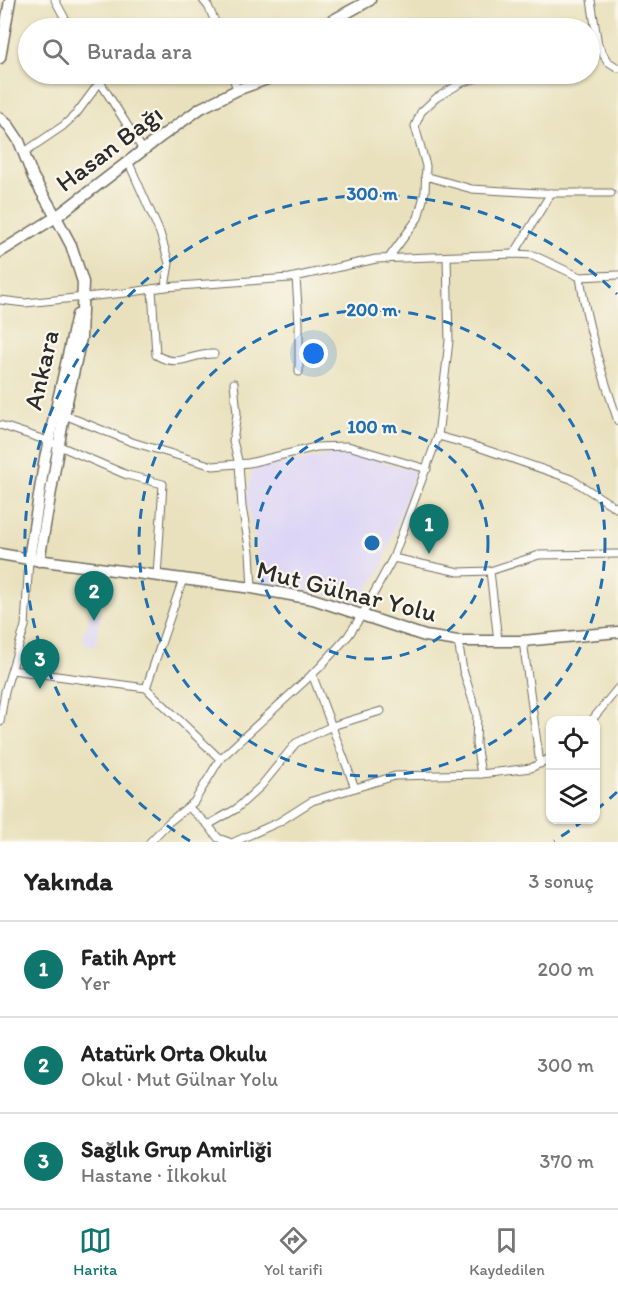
<!DOCTYPE html>
<html lang="tr">
<head>
<meta charset="utf-8">
<style>
  :root { --surface:#fff; --page:#f2f2f2; --text:#222; --muted:#767676; --line:#e0e0e0; --accent:#0f766e }
  body { margin:0; font-family:Itim,sans-serif; background:var(--page); color:var(--text) }
  .controls { position:absolute; right:18px; bottom:18px; display:grid; overflow:hidden; border-radius:12px; box-shadow:0 2px 4px #0004 }
  .controls button { width:54px; height:54px; display:grid; place-items:center; padding:0; border:0; border-bottom:2px solid var(--line); background:var(--surface); color:var(--text); font:30px sans-serif }
  .you { position:absolute; left:314px; top:354px; width:21px; height:21px; margin:-15px; border:4px solid #fff; border-radius:50%; background:#1a73e8; box-shadow:0 0 0 9px #1a73e833 }
  .badge { display:grid; place-items:center; width:39px; height:39px; border-radius:50%; background:var(--accent); color:#fff; font-size:20px; font-weight:700 }
  .pin { position:absolute; translate:-50% -50px; filter:drop-shadow(0 2px 3px #0008) }
  .pin::after { content:''; position:absolute; top:32px; width:21px; height:18px; background:inherit; clip-path:polygon(0 0,100% 0,50% 100%) }
  .list { margin:0; padding:0; list-style:none }
  h2 { display:flex; justify-content:space-between; align-items:center; height:78px; margin:0; padding:0 24px; font-size:26px }
  h2 small { font-size:20px; font-weight:400; color:var(--muted) }
  .list li { display:grid; grid-template-columns:39px 1fr auto; gap:18px; align-items:center; box-sizing:border-box; height:96px; padding:0 24px; border-top:2px solid var(--line) }
  .list b { display:block; font-size:22px; white-space:nowrap }
  .list p { margin:0; font-size:20px; white-space:nowrap; color:var(--muted) }
  .list em { font-size:20px; font-style:normal; color:var(--muted) }
  .icon { flex:none; width:33px; height:33px; fill:none; stroke:currentColor; stroke-width:2; stroke-linecap:round; stroke-linejoin:round }
  .map { position:relative; flex:none; width:618px; height:842px; overflow:hidden }
  .search { position:absolute; background:var(--surface); box-shadow:0 2px 4px #0004; left:18px; right:18px; top:18px; height:66px; display:flex; align-items:center; gap:15px; box-sizing:border-box; padding:0 21px; border-radius:33px; color:var(--muted); font-size:22px }
  .sheet { height:366px; background:var(--surface) }
  nav { display:flex; justify-content:space-around; align-items:center; box-sizing:border-box; height:84px; border-top:2px solid var(--line); background:var(--surface); font-size:16px; color:var(--muted) }
  nav a { display:grid; justify-items:center; gap:3px }
  nav .on { color:var(--accent) }
  .map>svg:first-child { display:block }
  .built { fill:#ddd5f6 }
  .lines { fill:none; stroke-linecap:round; stroke-linejoin:round }
  .street-casing { stroke:#6e6b5e; stroke-width:9 }
  .secondary-casing { stroke:#6e6b5e; stroke-width:13 }
  .street { stroke:#fff; stroke-width:7 }
  .secondary { stroke:#fff; stroke-width:10 }
  .ring { fill:none; stroke:#1f6fb2; stroke-width:3; stroke-dasharray:10 8 }
  .labels { text-anchor:middle; stroke-width:4.5; stroke-linejoin:round; paint-order:stroke }
  .street-label { font-size:26px; fill:#2b2b2b; stroke:#fbf7ec }
  .centre { fill:#1f6fb2; stroke:#fbf7ec; stroke-width:3 }
  .ring-label { font-size:18px; text-anchor:middle; font-weight:bold; fill:#1f6fb2; stroke:#fbf7ec; stroke-width:4.5; stroke-linejoin:round; paint-order:stroke }
</style>
</head>
<body>
<div class="map">
<svg width="618" height="842" viewBox="0 0 618 842">
  <rect width="100%" height="100%" fill="#fbf7ec"/>
  <filter id="ink" filterUnits="userSpaceOnUse"><feTurbulence type="fractalNoise" baseFrequency=".0167" numOctaves="2"/><feDisplacementMap in="SourceGraphic" scale="12" xChannelSelector="R" yChannelSelector="G"/><feConvolveMatrix kernelMatrix="1 2 1 2 8 2 1 2 1" color-interpolation-filters="sRGB"/></filter>
  <filter id="wash" filterUnits="userSpaceOnUse"><feTurbulence type="fractalNoise" baseFrequency=".008" numOctaves="4" result="noise"/><feDisplacementMap in="SourceGraphic" scale="24" xChannelSelector="R" yChannelSelector="G"/><feGaussianBlur stdDeviation="1.35" result="paint"/><feColorMatrix in="noise" values="0 0 0 0 0 0 0 0 0 0 0 0 0 0 0 0 0 1.4 0 .05"/><feComposite in="paint" operator="in"/></filter>
  <g filter="url(#wash)">
    <rect width="100%" height="100%" fill="#e9e1bd"/>
    <g class="built">
      <path d="M 350,452 L 415,471 L 381,570 L 359,602 L 258,581 L 257,547 L 246,498 L 253,468 Z"/>
      <path d="M 90,611 L 101,613 L 95,646 L 84,645 L 85,638 L 82,637 L 84,629 L 87,629 Z"/>
    </g>
  </g>
  <g filter="url(#ink)">
    <g class="lines">
      <defs>
        <g id="street">
          <path d="M 55,0 L 70,28"/>
          <path d="M 203,0 L 208,6 L 218,28"/>
          <path d="M 591,0 L 598,45 L 607,61 L 618,68"/>
          <path d="M 95,74 L 143,150"/>
          <path d="M 232,74 L 237,90"/>
          <path d="M 23,153 L 63,126 L 76,114 L 106,74"/>
          <path d="M 128,161 L 160,233 L 169,263 L 165,287"/>
          <path d="M 425,176 L 472,189 L 539,193 L 611,193"/>
          <path d="M 514,254 L 551,193"/>
          <path d="M 388,259 L 418,218 L 425,192 L 426,166 L 415,126 L 421,112 L 436,98 L 463,82 L 493,74"/>
          <path d="M 296,277 L 299,323 L 299,372"/>
          <path d="M 580,277 C 587,326 602,374 618,421"/>
          <path d="M 152,289 L 156,355 C 180,369 190,353 214,354"/>
          <path d="M 0,300 L 25,303 L 125,293 L 165,287 L 290,278 L 376,259 L 514,254 L 533,255 L 580,277 L 618,275"/>
          <path d="M 234,383 L 237,414 L 233,441 L 239,464 L 242,507 L 250,552 L 252,588"/>
          <path d="M 62,414 L 132,442 L 213,466 L 249,463 L 316,447 L 348,446 L 427,469"/>
          <path d="M 0,425 L 48,441 L 127,475 L 163,484 L 157,576"/>
          <path d="M 438,436 L 478,447 L 571,479 L 618,509"/>
          <path d="M 393,558 L 459,572 L 490,571 L 539,555 L 618,554"/>
          <path d="M 490,571 L 498,641"/>
          <path d="M 458,641 L 463,670 L 477,714 L 476,744 L 481,774"/>
          <path d="M 523,641 L 540,764"/>
          <path d="M 12,670 L 146,688 L 220,759"/>
          <path d="M 312,674 L 355,788"/>
          <path d="M 146,688 L 183,579"/>
          <path d="M 592,720 L 618,688"/>
          <path d="M 0,722 L 5,691 L 25,626 L 29,559"/>
          <path d="M 188,807 L 208,825 L 218,838 L 229,842"/>
          <path d="M 208,825 L 236,809 L 261,786 L 296,743 L 332,726 L 381,711"/>
          <path d="M 150,842 L 169,822 L 194,802 L 220,759 L 319,668 L 348,636 L 362,615 L 393,558 L 438,436 L 449,341 L 447,257"/>
          <path d="M 234,842 L 279,822 L 312,801 L 395,776 L 481,774 L 531,768 L 550,758"/>
        </g>
        <g id="secondary">
          <path d="M 325,28 L 328,23 L 370,0"/>
          <path d="M 0,58 L 10,0"/>
          <path d="M 0,118 L 9,126 L 19,141 L 33,177 L 56,217 L 71,245 L 83,282 L 81,338 L 64,415 L 39,561"/>
          <path d="M 0,252 L 56,217 L 159,138 L 201,108 L 237,90 L 281,74"/>
          <path d="M 0,554 L 29,559 L 252,588 L 313,599 L 425,636 L 458,641 L 523,641 L 618,632"/>
          <path d="M 29,559 L 45,458 L 77,315"/>
        </g>
      </defs>
      <use href="#street" class="street-casing"/>
      <use href="#secondary" class="secondary-casing"/>
      <use href="#street" class="street"/>
      <use href="#secondary" class="secondary"/>
    </g>
  </g>
  <g class="ring">
    <circle cx="372" cy="543" r="116"/>
    <circle cx="372" cy="543" r="233"/>
    <path d="M617 792A349 349 0 0 1 596 810M584 820A349 349 0 0 1 554 841M190 841A349 349 0 1 1 617 294"/>
  </g>
  <g class="labels">
    <g class="street-label">
      <text transform="translate(109 148) rotate(-37)" y="9">Hasan Bağı</text>
      <text transform="translate(41 370) rotate(-77)" y="9">Ankara</text>
      <text transform="translate(347 591) rotate(14)" y="9">Mut Gülnar Yolu</text>
    </g>
  </g>
  <circle cx="372" cy="543" r="9" class="centre"/>
  <g class="ring-label">
    <text x="372" y="200">300 m</text>
    <text x="372" y="316">200 m</text>
    <text x="372" y="433">100 m</text>
  </g>
</svg>
<div class="controls">
<button><svg class="icon" aria-label="locate" viewBox="0 0 24 24"><circle cx="12" cy="12" r="6"/><path d="M12 2v4M12 18v4M2 12h4M18 12h4"/></svg></button>
<button><svg class="icon" aria-label="layers" viewBox="0 0 24 24"><path d="M12 4l9 5-9 5-9-5zM3 14l9 5 9-5"/></svg></button>
</div>
<div class="you"></div>
<div class="pin badge" style="left:429px;top:554px">1</div>
<div class="pin badge" style="left:94px;top:621px">2</div>
<div class="pin badge" style="left:40px;top:689px">3</div>
<div class="search"><svg class="icon" aria-label="search" viewBox="0 0 24 24"><circle cx="10" cy="10" r="6"/><path d="M15 15l6 6"/></svg>Burada ara</div>
</div>
<section class="sheet">
<h2>Yakında<small>3 sonuç</small></h2>
<ul class="list">
<li><span class="badge">1</span><div><b>Fatih Aprt</b><p>Yer</p></div><em>200 m</em></li>
<li><span class="badge">2</span><div><b>Atatürk Orta Okulu</b><p>Okul · Mut Gülnar Yolu</p></div><em>300 m</em></li>
<li><span class="badge">3</span><div><b>Sağlık Grup Amirliği</b><p>Hastane · İlkokul</p></div><em>370 m</em></li>
</ul>
</section>
<nav>
<a class="on"><svg class="icon" aria-label="map" viewBox="0 0 24 24"><path d="M3 6l6-2 6 2 6-2v14l-6 2-6-2-6 2zM9 4v14M15 6v14"/></svg>Harita</a>
<a><svg class="icon" aria-label="directions" viewBox="0 0 24 24"><path d="M12 3l9 9-9 9-9-9zM9 14v-3h6M13 9l2 2-2 2"/></svg>Yol tarifi</a>
<a><svg class="icon" aria-label="saved" viewBox="0 0 24 24"><path d="M7 4h10v16l-5-4-5 4z"/></svg>Kaydedilen</a>
</nav>
</body>
</html>
